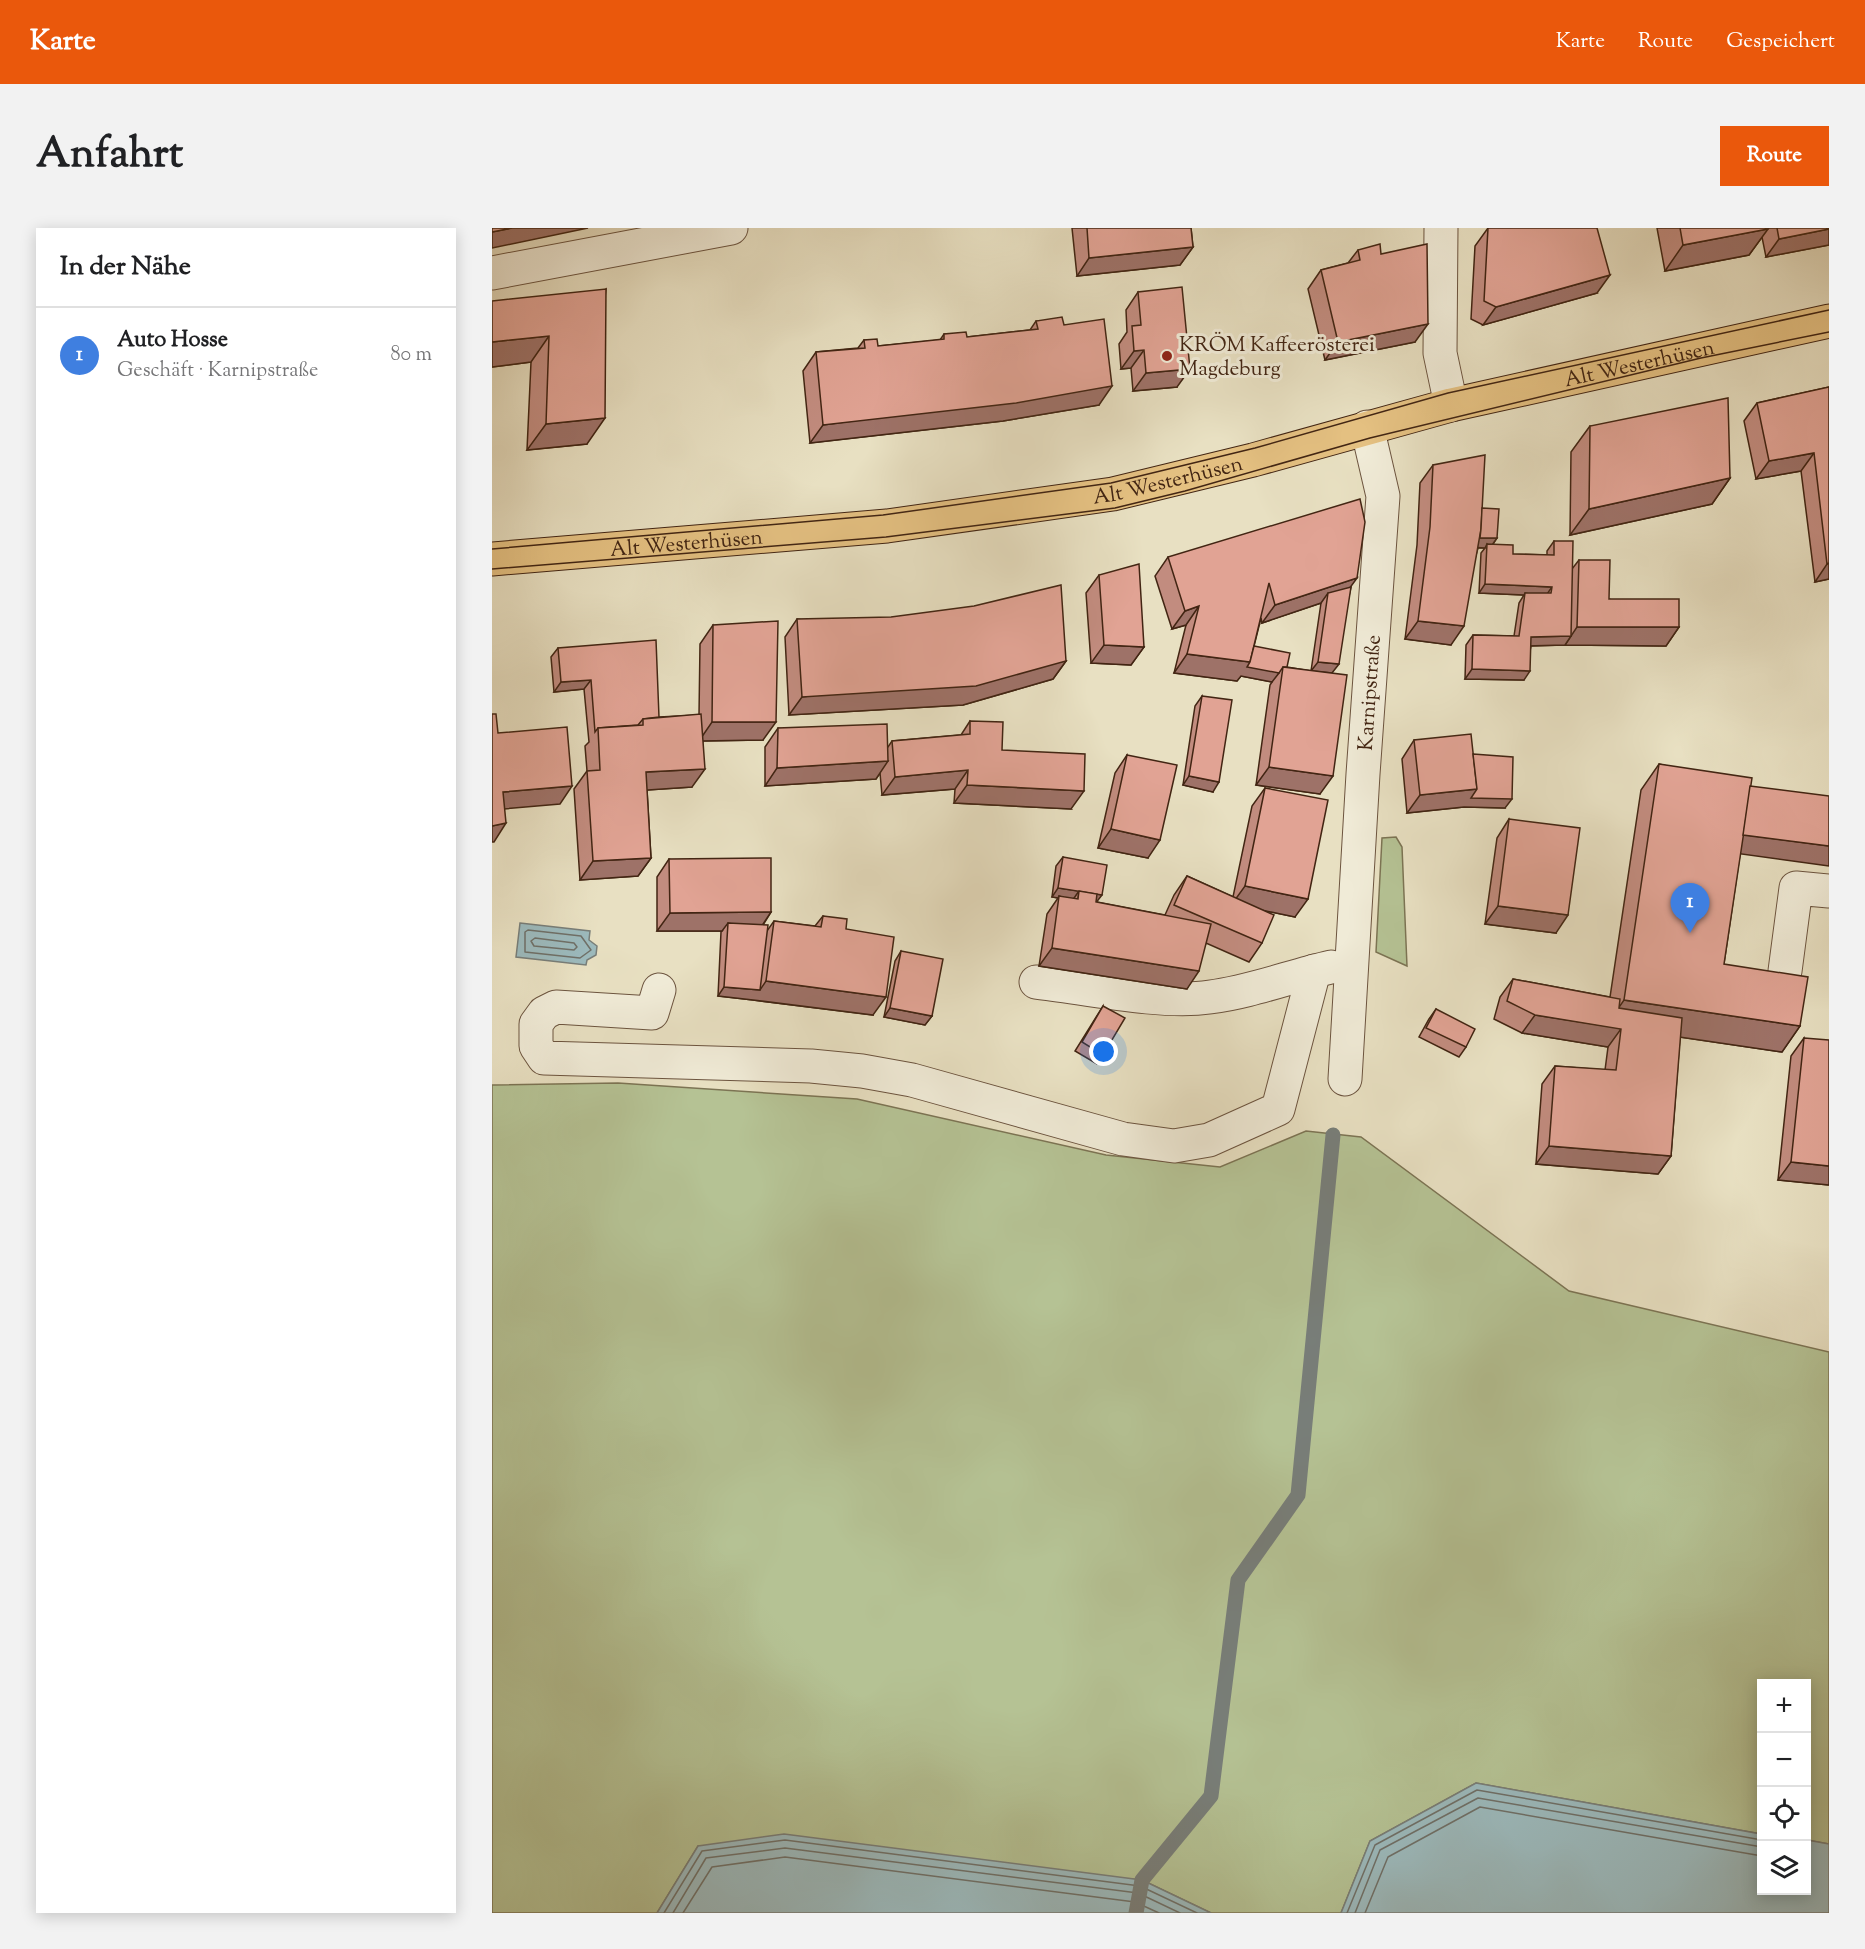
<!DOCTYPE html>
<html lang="de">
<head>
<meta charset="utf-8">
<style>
  :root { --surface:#fff; --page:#f2f2f2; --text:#202124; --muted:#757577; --line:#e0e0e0; --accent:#ea580c }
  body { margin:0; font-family:"Sorts Mill Goudy",serif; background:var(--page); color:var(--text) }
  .controls { position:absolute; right:18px; bottom:18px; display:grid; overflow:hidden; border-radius:0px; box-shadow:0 3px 15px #0003 }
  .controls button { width:54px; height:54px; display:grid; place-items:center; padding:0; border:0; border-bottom:2px solid var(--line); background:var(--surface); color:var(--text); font:30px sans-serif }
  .you { position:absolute; left:612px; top:824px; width:21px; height:21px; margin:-15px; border:4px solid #fff; border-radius:50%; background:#1a73e8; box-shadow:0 0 0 9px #1a73e833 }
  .badge { display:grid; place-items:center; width:39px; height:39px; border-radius:50%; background:var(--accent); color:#fff; font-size:20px; font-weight:700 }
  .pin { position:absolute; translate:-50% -50px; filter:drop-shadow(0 2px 3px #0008) }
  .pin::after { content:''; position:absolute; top:32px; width:21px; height:18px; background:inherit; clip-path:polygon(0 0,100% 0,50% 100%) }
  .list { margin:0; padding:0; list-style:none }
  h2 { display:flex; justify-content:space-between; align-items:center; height:78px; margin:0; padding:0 24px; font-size:26px }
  h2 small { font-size:20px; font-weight:400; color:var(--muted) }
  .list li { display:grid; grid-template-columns:39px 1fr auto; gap:18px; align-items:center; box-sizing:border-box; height:96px; padding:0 24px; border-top:2px solid var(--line) }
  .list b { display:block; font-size:22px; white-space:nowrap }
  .list p { margin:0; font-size:20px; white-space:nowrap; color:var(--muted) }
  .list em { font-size:20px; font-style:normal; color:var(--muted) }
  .icon { flex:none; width:33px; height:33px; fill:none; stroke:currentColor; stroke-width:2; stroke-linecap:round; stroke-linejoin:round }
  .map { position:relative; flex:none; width:1337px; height:1685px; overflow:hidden; border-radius:0px }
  header { display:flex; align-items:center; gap:36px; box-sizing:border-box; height:84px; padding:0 30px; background:var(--accent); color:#fff }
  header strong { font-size:28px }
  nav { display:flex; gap:33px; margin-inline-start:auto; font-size:21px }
  .intro { display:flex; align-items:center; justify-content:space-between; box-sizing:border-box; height:144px; padding:0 36px }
  h1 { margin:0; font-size:42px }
  .button { padding:15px 27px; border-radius:0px; background:var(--accent); color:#fff; font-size:21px; font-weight:700 }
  main { display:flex; gap:36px; padding:0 36px }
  aside { flex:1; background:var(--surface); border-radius:0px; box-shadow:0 3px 15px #0003 }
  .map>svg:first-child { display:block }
  .green { fill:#b5c294; stroke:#7c7454; stroke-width:1.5 }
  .water { fill:#9cbabd; stroke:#787e79; stroke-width:1.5 }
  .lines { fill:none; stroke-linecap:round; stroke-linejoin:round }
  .shore { stroke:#6f7068; stroke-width:1.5 }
  .stream { stroke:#787e79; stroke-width:15 }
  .minor-casing { stroke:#6c543f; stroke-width:35 }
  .major-casing { stroke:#422513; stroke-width:35 }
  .minor { stroke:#f0ebd7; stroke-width:33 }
  .major { stroke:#e4c081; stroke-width:33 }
  .tram { stroke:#422513; stroke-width:1.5 }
  .wall { fill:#c28c7f; stroke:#422513; stroke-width:1.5; fill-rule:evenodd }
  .shaded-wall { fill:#9e7268; stroke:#422513; stroke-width:1.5 }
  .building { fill:#e1a394; stroke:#422513; stroke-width:1.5 }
  .poi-dot { fill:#8f2418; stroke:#f0ebd7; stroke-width:2 }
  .labels { text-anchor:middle; stroke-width:6; stroke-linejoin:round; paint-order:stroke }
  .poi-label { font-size:21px; fill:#422513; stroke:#f0ebd7; text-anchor:start }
  .street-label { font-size:21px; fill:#422513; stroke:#f0ebd7 }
</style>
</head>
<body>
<header>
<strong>Karte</strong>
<nav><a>Karte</a><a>Route</a><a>Gespeichert</a></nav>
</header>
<div class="intro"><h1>Anfahrt</h1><a class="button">Route</a></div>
<main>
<aside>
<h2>In der Nähe<small></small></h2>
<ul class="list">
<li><span class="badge" style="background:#3f7fe0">1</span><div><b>Auto Hosse</b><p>Geschäft · Karnipstraße</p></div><em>80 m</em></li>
</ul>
</aside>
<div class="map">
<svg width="1337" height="1685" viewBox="0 0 1337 1685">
  <rect width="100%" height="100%" fill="#e8e0c2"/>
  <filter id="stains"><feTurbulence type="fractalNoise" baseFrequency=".00333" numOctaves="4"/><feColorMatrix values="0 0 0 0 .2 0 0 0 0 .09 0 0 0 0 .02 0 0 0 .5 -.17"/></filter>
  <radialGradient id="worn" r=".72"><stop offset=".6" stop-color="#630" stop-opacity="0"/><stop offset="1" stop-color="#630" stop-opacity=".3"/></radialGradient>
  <g class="green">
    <path d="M 904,609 L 910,619 L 915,738 L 884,724 L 890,610 Z"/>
    <path d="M 126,855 L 365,871 L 614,927 L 728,939 L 814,903 L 869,909 L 1077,1063 L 1337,1124 L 1337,1616 L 1315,1612 L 1314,1456 L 1270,1456 L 1269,1606 L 984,1555 L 878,1613 L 849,1685 L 719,1685 L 650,1652 L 206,1618 L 165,1685 L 0,1685 L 0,857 Z"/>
  </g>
  <g class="water">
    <path d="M 28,695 L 98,703 L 97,712 L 105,718 L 104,727 L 95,732 L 94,737 L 24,729 Z"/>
    <path d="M 984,1555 L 1269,1606 L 1270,1662 L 1314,1662 L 1315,1612 L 1337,1616 L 1337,1685 L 849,1685 L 878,1613 Z"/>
    <path d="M 292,1606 L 650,1652 L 719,1685 L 165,1685 L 206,1618 Z"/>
  </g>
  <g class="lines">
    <g class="shore">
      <path d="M 36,702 L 89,708 L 99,722 L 88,730 L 33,724 L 33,704 Z"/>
      <path d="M 43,710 L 82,715 L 85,719 L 82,722 L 42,718 L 39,713 Z"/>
      <path d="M 172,1685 L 210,1623 L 293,1612 L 648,1658 L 705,1685"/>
      <path d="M 181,1685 L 214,1630 L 293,1620 L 646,1665 L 688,1685"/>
      <path d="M 191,1685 L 220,1639 L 293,1629 L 643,1674 L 667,1685"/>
      <path d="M 855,1685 L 883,1617 L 985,1562 L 1270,1612"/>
      <path d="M 863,1685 L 888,1622 L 986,1570 L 1270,1619"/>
      <path d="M 873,1685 L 896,1629 L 988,1579 L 1270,1628"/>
    </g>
    <path class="stream" d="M 644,1685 L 650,1652 L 719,1568 L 746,1352 L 806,1267 L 841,907"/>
    <defs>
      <g id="minor">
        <path d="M 949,0 L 948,125 L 959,177"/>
        <path d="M 0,45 L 239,0"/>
        <path d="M 1293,743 L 1304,660 L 1337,663"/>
        <path d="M 544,754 C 595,760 669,776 718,769 C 759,764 799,748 839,739"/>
        <path d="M 167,762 L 160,785 L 64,779 L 52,785 L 44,796 L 44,818 L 52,830 L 319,838 L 370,843 L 420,852 L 631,911 L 682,918 L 717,912 L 786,881 L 822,743"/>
        <path id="s1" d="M 853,851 L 871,546 L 891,268 L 875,199"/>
      </g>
      <g id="major">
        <path id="s2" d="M 0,331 L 395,298 L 621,266 L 761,232 L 959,177 L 1337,93"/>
      </g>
    </defs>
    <use href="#minor" class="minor-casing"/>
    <use href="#major" class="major-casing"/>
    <use href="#minor" class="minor"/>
    <use href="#major" class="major"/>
    <g class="tram">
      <path d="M 0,321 L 391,287 L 619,255 L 763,220 L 956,165 L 1337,82"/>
      <path d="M 0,341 L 394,309 L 623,280 L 693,263 L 878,210 L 1209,130 L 1337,104"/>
    </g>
  </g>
  <g class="wall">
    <path d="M 580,0 L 699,0 L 701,19 L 688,37 L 585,48 Z"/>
    <path d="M 996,0 L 1105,65 L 991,97 L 979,91 L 983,18 Z"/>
    <path d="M 1165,0 L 1337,0 L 1337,17 L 1274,29 L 1270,9 L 1257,27 L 1173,43 Z"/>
    <path d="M 866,22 L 889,26 L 923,114 L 833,132 L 816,61 L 829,42 L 856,35 Z"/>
    <path d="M 114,61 L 95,216 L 35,222 L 39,134 L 0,139 Z"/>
    <path d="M 646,64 L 685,159 L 641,163 L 639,140 L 629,141 L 627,116 L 635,104 L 634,82 Z"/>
    <path d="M 544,93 L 572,97 L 607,177 L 511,193 L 318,215 L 311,143 L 324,124 L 366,120 L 372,112 L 386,118 L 448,112 L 452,106 L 475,109 L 538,102 Z"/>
    <path d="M 1337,159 L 1337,351 L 1323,354 L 1309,243 L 1264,251 L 1252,193 L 1265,175 Z"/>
    <path d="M 1098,198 L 1238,250 L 1220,276 L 1078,307 L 1079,224 Z"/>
    <path d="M 941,237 L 990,280 L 1005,310 L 1001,316 L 1021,326 L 1055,327 L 1055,323 L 1062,313 L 1080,341 L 1087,332 L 1117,371 L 1187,399 L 1174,418 L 1073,417 L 1039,418 L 1032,452 L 973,451 L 974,417 L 981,407 L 1022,408 L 1027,375 L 1032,367 L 987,365 L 989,325 L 993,320 L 986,320 L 959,417 L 913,411 L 925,317 L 928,255 Z"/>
    <path d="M 676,329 L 859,359 L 840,445 L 828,566 L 764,557 L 778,457 L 780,454 L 749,448 L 745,453 L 682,445 L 694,397 L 680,401 L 663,348 ZM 829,375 L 819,443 L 795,439 L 762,418 L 769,390 L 770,395 Z"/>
    <path d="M 607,347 L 652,419 L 639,437 L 599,435 L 594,365 Z"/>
    <path d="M 305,391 L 574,433 L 561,451 L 471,477 L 297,487 L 293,409 Z"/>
    <path d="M 221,397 L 271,512 L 211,513 L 200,559 L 155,562 L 159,630 L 146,648 L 88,652 L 82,561 L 95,543 L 93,518 L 97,514 L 92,461 L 62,464 L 59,429 L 66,420 L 167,489 L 207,487 L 208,416 Z"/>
    <path d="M 710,468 L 721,564 L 691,557 L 703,478 Z"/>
    <path d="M 478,493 L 510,522 L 579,581 L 462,575 L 463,561 L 390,567 L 388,545 L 384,551 L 273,558 L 273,519 L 286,500 L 396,519 L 400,513 L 469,507 Z"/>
    <path d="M 922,512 L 981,526 L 1013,580 L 972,579 L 915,585 L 910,531 Z"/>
    <path d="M 635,527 L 656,630 L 606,620 L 623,545 Z"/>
    <path d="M 1167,536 L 1258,558 L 1232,736 L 1308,798 L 1290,824 L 1188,809 L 1179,928 L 1166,946 L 1044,936 L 1050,856 L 1063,838 L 1113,842 L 1116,819 L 1030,805 L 1002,791 L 1008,769 L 1021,751 L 1118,769 L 1149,562 Z"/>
    <path d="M 773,560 L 803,689 L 774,683 L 770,715 L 757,734 L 714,715 L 695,761 L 547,738 L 555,686 L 566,670 L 560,669 L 564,638 L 571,629 L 605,674 L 673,687 L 682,667 L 695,648 L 741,669 L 760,578 Z"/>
    <path d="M 1017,591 L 1064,705 L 993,696 L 1005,610 Z"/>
    <path d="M 177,631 L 279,684 L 271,697 L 275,703 L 282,693 L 323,698 L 331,688 L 354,701 L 381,787 L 261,772 L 226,768 L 229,704 L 230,703 L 165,703 L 165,649 Z"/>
    <path d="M 409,723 L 440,788 L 433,797 L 392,789 L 403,733 Z"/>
    <path d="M 611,778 L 611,827 L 605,836 L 583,823 Z"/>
    <path d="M 944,781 L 974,819 L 967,829 L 927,809 L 937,791 Z"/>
    <path d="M 1312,810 L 1337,957 L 1286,952 L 1299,828 Z"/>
  </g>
  <g class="shaded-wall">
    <path d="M 20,0 L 96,0 L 0,20 L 0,4 Z"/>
    <path d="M 1276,1 L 1257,27 L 1173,43 L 1191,17 Z"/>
    <path d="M 1337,1 L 1337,17 L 1274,29 L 1287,11 Z"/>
    <path d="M 701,19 L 688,37 L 585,48 L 597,30 Z"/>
    <path d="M 1118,47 L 1105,65 L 991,97 L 1004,79 Z"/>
    <path d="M 936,96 L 923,114 L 833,132 L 846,114 Z"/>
    <path d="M 57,108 L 39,134 L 0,139 L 0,114 Z"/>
    <path d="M 652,122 L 639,140 L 629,141 L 642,123 Z"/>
    <path d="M 698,141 L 685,159 L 641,163 L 654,145 Z"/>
    <path d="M 620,158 L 607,177 L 511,193 L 318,215 L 331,197 Z"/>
    <path d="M 113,190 L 95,216 L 35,222 L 54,196 Z"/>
    <path d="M 1322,225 L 1309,243 L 1264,251 L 1277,233 Z"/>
    <path d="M 1238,250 L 1220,276 L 1078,307 L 1097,281 Z"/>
    <path d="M 983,310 L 1005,310 L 998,320 L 995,316 L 993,320 L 977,319 Z"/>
    <path d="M 1337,335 L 1337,351 L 1323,354 L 1335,336 Z"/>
    <path d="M 865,350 L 852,368 L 836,365 L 829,375 L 770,395 L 783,377 Z"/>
    <path d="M 993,356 L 1060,359 L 1053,369 L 1033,365 L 1032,367 L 987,365 Z"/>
    <path d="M 707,378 L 694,397 L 680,401 L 693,383 Z"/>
    <path d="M 926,393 L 972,398 L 959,417 L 913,411 Z"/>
    <path d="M 1085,399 L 1187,399 L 1174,418 L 1073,417 Z"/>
    <path d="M 1079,408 L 1073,417 L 1033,418 L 1039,409 Z"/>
    <path d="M 612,417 L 652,419 L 639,437 L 599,435 Z"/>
    <path d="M 695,426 L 758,434 L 787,445 L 780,454 L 749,448 L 745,453 L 682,445 Z"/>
    <path d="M 574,433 L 561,451 L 471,477 L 297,487 L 310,469 Z"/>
    <path d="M 826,434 L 847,436 L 840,445 L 819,443 Z"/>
    <path d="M 980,441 L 1038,443 L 1032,452 L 973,451 Z"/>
    <path d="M 99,452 L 92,461 L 62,464 L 69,454 Z"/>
    <path d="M 220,494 L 284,494 L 271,512 L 207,513 Z"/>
    <path d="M 396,533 L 384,551 L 273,558 L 285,540 Z"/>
    <path d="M 777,539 L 841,548 L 828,566 L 764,557 Z"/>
    <path d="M 213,541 L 200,559 L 141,563 L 154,544 Z"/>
    <path d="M 476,542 L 463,561 L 390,567 L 403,549 Z"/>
    <path d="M 697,548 L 727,554 L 721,564 L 691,557 Z"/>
    <path d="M 475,557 L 592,563 L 579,581 L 462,575 Z"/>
    <path d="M 80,558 L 68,576 L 0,582 L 11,564 Z"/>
    <path d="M 985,561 L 1020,571 L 1013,580 L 972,579 L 915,585 L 928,567 Z"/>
    <path d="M 14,595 L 2,614 L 0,614 L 0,598 Z"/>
    <path d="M 619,601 L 668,612 L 656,630 L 606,620 Z"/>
    <path d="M 1247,606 L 1337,618 L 1337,638 L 1235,624 Z"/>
    <path d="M 159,630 L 146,648 L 88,652 L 101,633 Z"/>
    <path d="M 753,658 L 816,671 L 803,689 L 740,676 Z"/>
    <path d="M 566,660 L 587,663 L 580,673 L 567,668 L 566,670 L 560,669 Z"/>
    <path d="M 587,663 L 610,667 L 603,676 L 586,671 Z"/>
    <path d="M 1006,678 L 1076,687 L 1064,705 L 993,696 Z"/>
    <path d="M 279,684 L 267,702 L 236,695 L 230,703 L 165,703 L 178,685 Z"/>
    <path d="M 560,720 L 707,743 L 695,761 L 547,738 Z"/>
    <path d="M 274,753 L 394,769 L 381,787 L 261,772 L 226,768 L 232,759 L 268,762 Z"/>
    <path d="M 1132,772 L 1308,798 L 1290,824 L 1126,800 L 1129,801 L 1116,819 L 1030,805 L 1043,787 L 1114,798 Z"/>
    <path d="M 398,780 L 440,788 L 433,797 L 392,789 Z"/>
    <path d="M 1057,918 L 1179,928 L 1166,946 L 1044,936 Z"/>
    <path d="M 1299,934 L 1337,938 L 1337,957 L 1286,952 Z"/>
  </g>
  <g class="building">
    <path d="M 0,0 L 20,0 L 0,4 Z"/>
    <path d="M 595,0 L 699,0 L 701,19 L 597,30 Z"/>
    <path d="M 996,0 L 1105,0 L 1118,47 L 1004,79 L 992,73 Z"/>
    <path d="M 1188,0 L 1276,0 L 1276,1 L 1191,17 Z"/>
    <path d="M 1285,0 L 1337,0 L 1337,1 L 1287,11 Z"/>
    <path d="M 888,16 L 889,26 L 935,16 L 936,96 L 846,114 L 829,42 L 868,32 L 866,22 Z"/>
    <path d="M 690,59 L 698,141 L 654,145 L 652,122 L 642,123 L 640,98 L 649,97 L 646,64 Z"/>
    <path d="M 114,61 L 113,190 L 54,196 L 57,108 L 0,114 L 0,73 Z"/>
    <path d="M 570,89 L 572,97 L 612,91 L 620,158 L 524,175 L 331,197 L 324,124 L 373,120 L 372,112 L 385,111 L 386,118 L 452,111 L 452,106 L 474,104 L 475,109 L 546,101 L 544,93 Z"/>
    <path d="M 1337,159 L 1337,335 L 1335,336 L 1322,225 L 1277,233 L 1265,175 Z"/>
    <path d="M 1236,170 L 1238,250 L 1097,281 L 1098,198 Z"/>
    <path d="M 993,227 L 989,301 L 972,398 L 926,393 L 938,299 L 941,237 Z"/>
    <path d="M 868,271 L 873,294 L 865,350 L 783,377 L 777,355 L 758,434 L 695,426 L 707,378 L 693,383 L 676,329 Z"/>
    <path d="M 990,280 L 1007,281 L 1005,310 L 988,310 L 989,301 Z"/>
    <path d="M 1062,313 L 1081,313 L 1079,408 L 1039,409 L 1038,443 L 980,441 L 981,407 L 1027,408 L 1033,365 L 1059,365 L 1060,359 L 993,356 L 995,316 L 1021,317 L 1021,326 L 1062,327 Z"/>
    <path d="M 1087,332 L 1118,332 L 1117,371 L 1187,371 L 1187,399 L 1085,399 Z"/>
    <path d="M 647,336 L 652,419 L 612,417 L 607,347 Z"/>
    <path d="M 569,357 L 574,433 L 484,458 L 310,469 L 305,391 L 399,389 L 482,378 Z"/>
    <path d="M 859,359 L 847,436 L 826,434 L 836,365 Z"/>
    <path d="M 286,393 L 284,494 L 220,494 L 221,397 Z"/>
    <path d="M 164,412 L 167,489 L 151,491 L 146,497 L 106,500 L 103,504 L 99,452 L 69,454 L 66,420 Z"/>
    <path d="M 762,418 L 798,425 L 795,439 L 791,439 L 787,445 L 755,439 L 758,434 Z"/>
    <path d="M 791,439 L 855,447 L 841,548 L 777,539 Z"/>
    <path d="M 710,468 L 740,472 L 727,554 L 697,548 Z"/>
    <path d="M 0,486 L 4,486 L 6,505 L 75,499 L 80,558 L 11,564 L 14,595 L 0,598 Z"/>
    <path d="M 209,486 L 213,541 L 154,544 L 159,630 L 101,633 L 95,543 L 108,542 L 106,500 L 151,497 L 151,491 Z"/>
    <path d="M 478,493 L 511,494 L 510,522 L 593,526 L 592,563 L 475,557 L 476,542 L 403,549 L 400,513 L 478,506 Z"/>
    <path d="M 395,496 L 396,533 L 285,540 L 286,500 Z"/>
    <path d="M 979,506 L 985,561 L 928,567 L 922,512 Z"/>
    <path d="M 981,526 L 1021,529 L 1020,571 L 979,570 L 985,561 Z"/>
    <path d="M 635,527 L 685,537 L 668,612 L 619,601 Z"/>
    <path d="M 1167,536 L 1260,550 L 1232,736 L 1316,749 L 1308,798 L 1132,772 Z"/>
    <path d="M 1258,558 L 1337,568 L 1337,618 L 1251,607 Z"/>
    <path d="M 773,560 L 836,572 L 816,671 L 753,658 Z"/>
    <path d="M 1017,591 L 1088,600 L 1076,687 L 1006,678 Z"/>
    <path d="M 571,629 L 615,637 L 610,667 L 566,660 Z"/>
    <path d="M 279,630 L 279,684 L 178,685 L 177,631 Z"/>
    <path d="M 695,648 L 782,687 L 770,715 L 682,677 Z"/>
    <path d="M 587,663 L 605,666 L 604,674 L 719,696 L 707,743 L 560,720 L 567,668 L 586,671 Z"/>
    <path d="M 331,688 L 355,691 L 354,701 L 402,709 L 394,769 L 274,753 L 282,693 L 329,699 Z"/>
    <path d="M 236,695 L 276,697 L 268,762 L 232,759 Z"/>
    <path d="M 409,723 L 451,731 L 440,788 L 398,780 Z"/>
    <path d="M 1021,751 L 1128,771 L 1127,780 L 1190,790 L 1179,928 L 1057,918 L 1063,838 L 1124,842 L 1129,801 L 1043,787 L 1015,773 Z"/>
    <path d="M 611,778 L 633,790 L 611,827 L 590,814 Z"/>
    <path d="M 944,781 L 983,801 L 974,819 L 934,800 Z"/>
    <path d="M 1312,810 L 1337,812 L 1337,938 L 1299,934 Z"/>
  </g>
  <circle class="poi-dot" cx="675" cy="128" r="6"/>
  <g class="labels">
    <g class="poi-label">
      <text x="687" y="123">KRÖM Kaffeerösterei<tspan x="687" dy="24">Magdeburg</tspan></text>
    </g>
    <g class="street-label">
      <text dy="7" stroke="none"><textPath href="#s2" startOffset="1167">Alt Westerhüsen</textPath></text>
      <text dy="7" stroke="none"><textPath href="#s2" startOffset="681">Alt Westerhüsen</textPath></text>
      <text dy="7" stroke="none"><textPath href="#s2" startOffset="195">Alt Westerhüsen</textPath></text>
      <text dy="7" stroke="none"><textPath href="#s1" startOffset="387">Karnipstraße</textPath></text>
    </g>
  </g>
  <rect width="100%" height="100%" filter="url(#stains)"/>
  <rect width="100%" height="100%" fill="url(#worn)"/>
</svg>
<div class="controls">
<button>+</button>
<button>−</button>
<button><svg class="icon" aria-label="locate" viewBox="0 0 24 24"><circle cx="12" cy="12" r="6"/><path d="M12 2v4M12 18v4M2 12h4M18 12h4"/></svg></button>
<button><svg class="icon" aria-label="layers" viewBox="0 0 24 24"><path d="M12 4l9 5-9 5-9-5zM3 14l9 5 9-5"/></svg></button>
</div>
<div class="you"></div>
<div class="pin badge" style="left:1198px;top:705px;background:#3f7fe0">1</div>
</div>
</main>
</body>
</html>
